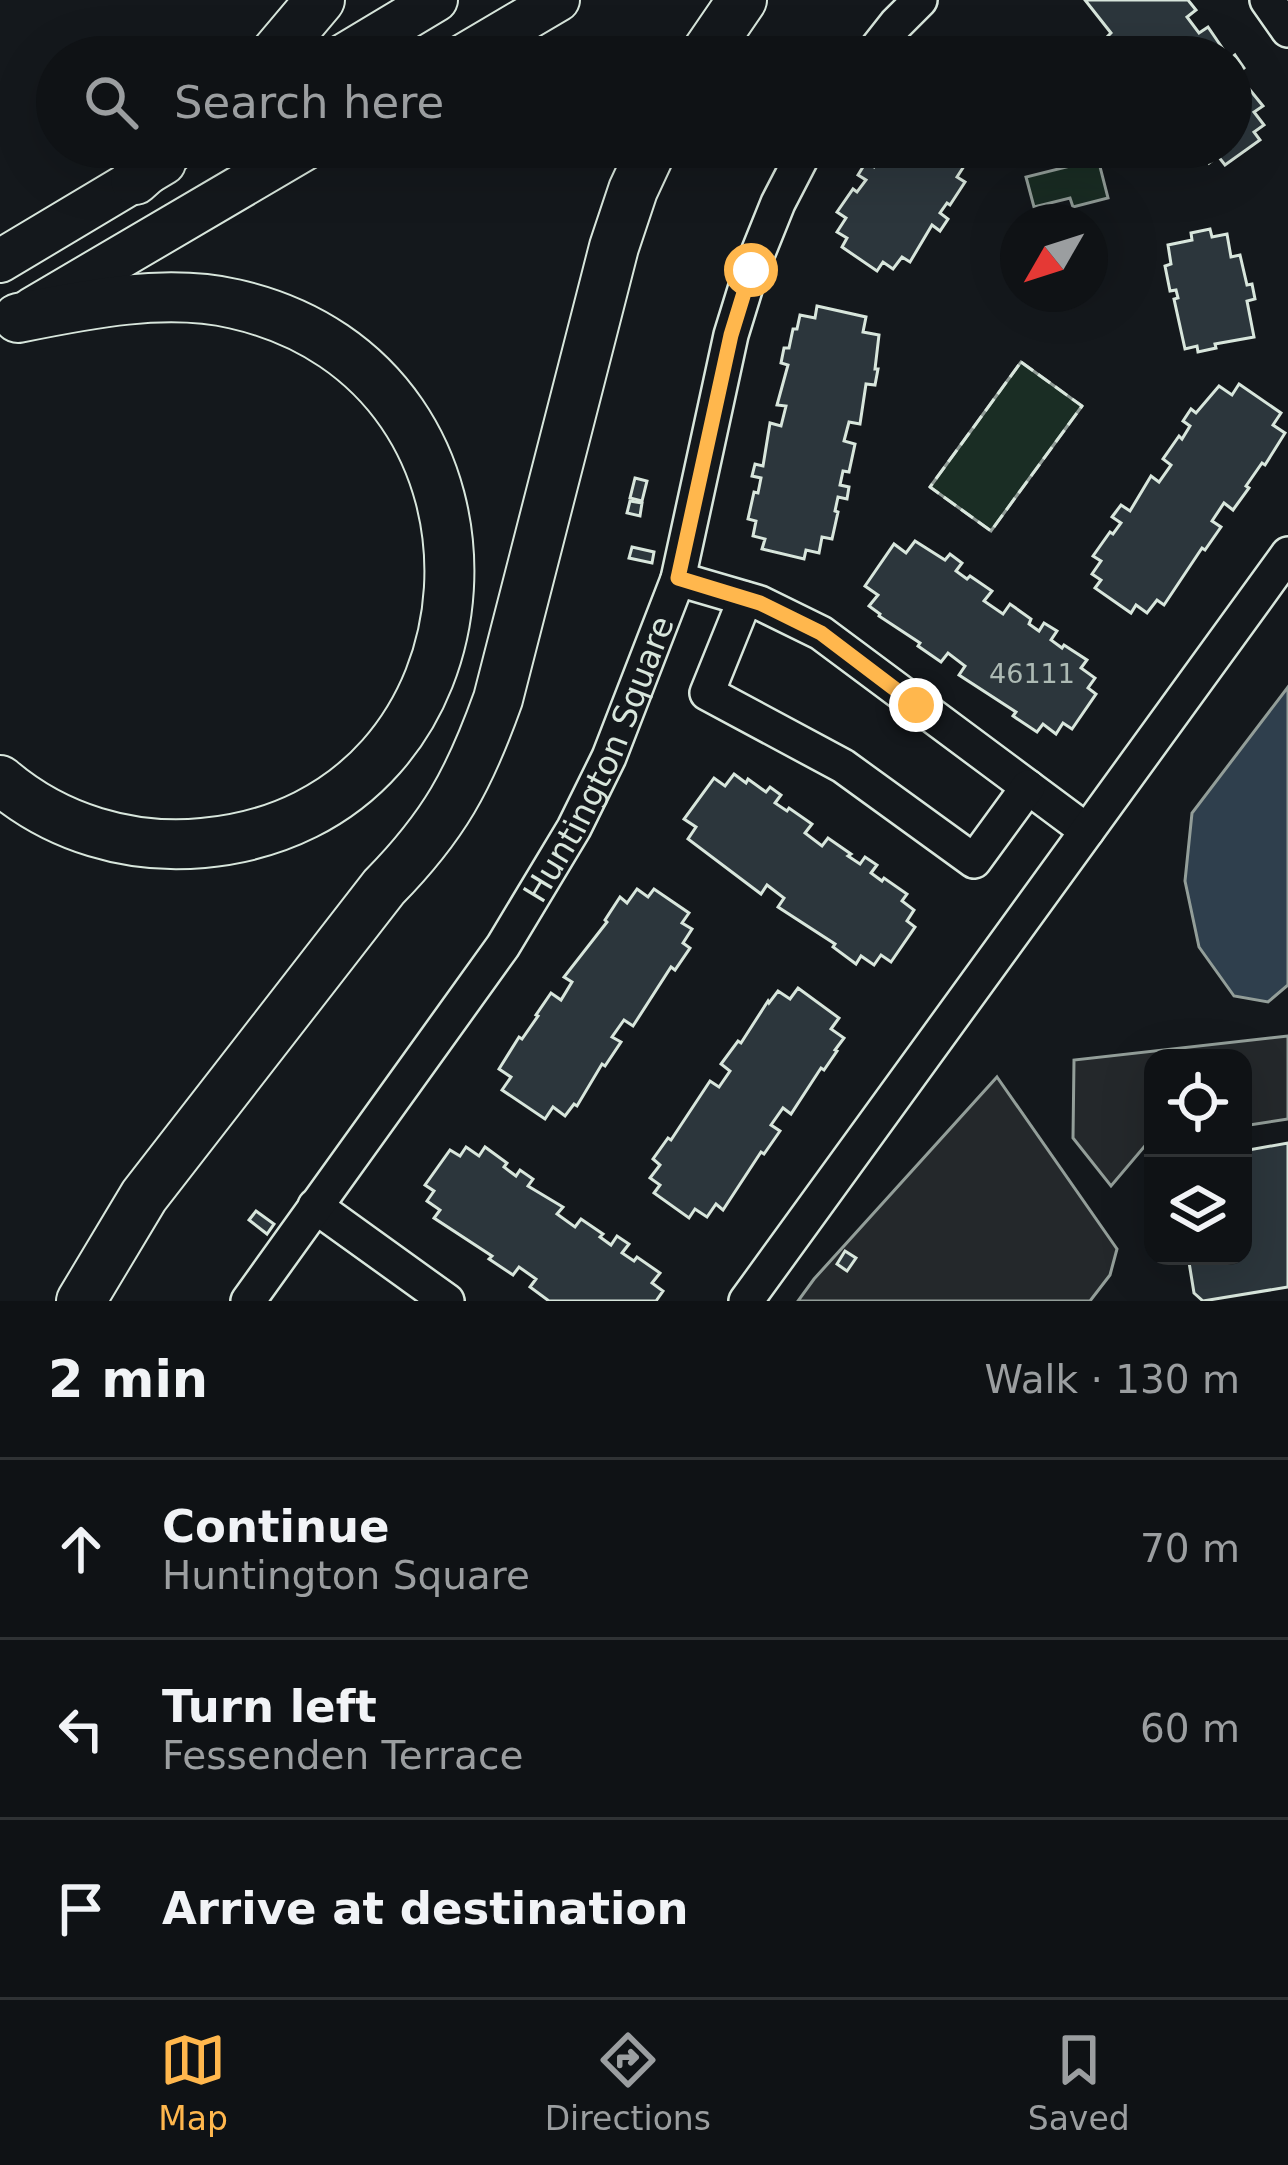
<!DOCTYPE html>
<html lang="en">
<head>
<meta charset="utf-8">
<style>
  :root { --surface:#0f1215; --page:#181b1e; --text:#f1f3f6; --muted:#9b9ea0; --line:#2f3234; --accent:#ffb74d }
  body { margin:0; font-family:"DejaVu Sans",sans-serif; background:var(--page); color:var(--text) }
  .controls { position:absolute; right:36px; bottom:36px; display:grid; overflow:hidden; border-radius:24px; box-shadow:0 12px 48px #0002 }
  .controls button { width:108px; height:108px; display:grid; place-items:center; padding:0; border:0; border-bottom:3px solid var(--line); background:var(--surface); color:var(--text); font:60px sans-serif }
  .compass { position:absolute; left:1000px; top:204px; width:108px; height:108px; border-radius:50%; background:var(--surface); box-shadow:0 12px 48px #0002; rotate:231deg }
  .stop { position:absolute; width:36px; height:36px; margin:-27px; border:9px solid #ffb74d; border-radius:50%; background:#fff }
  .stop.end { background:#ffb74d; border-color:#fff; box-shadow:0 3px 12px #0008 }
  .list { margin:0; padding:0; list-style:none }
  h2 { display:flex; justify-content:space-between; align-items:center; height:156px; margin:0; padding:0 48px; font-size:51px }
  h2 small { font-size:39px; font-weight:400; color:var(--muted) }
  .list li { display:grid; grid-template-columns:78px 1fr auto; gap:36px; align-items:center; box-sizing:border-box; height:180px; padding:0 48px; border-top:3px solid var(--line) }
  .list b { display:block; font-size:45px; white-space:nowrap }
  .list p { margin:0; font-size:39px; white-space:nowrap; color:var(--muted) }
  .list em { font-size:39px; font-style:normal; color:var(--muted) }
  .icon { flex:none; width:66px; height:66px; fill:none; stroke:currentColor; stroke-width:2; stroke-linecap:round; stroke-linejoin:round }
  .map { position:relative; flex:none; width:1288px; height:1301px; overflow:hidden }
  .search { position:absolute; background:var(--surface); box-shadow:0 12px 48px #0002; left:36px; right:36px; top:36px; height:132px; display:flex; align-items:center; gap:30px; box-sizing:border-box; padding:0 42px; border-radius:66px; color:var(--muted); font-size:45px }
  .sheet { height:696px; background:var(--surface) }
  nav { display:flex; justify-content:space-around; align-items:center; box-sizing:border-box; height:168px; border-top:3px solid var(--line); background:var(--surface); font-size:33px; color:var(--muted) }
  nav a { display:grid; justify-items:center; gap:6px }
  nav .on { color:var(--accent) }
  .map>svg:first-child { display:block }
  .green { fill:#1a2d24; stroke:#939e99; stroke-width:3 }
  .parking { fill:#24282b; stroke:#939e99; stroke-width:3 }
  .water { fill:#2f3f4d; stroke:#939e99; stroke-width:3 }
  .building { fill:#2c363c; stroke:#d8e6dc; stroke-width:3 }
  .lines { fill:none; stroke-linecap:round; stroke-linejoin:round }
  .minor-casing { stroke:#d8e6dc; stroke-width:38 }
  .major-casing { stroke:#d8e6dc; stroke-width:46 }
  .highway-casing { stroke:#d8e6dc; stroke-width:52 }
  .minor { stroke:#14181c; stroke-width:33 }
  .major { stroke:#14181c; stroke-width:42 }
  .highway { stroke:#14181c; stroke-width:48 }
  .fence { stroke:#d8e6dc; stroke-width:3; stroke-dasharray:15 6; stroke-linecap:butt }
  .route { stroke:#ffb74d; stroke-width:15 }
  .labels { text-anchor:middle; stroke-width:9; stroke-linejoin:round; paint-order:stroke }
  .number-label { font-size:27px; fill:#adbab4 }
  .street-label { font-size:33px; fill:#d8e6dc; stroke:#14181c }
</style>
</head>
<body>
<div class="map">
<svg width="1288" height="1301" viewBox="0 0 1288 1301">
  <rect width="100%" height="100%" fill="#14181c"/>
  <g class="green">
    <path d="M 1098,159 L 1108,198 L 1073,207 L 1070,198 L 1034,207 L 1026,177 Z"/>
    <path d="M 1021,362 L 1082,406 L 991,531 L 930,487 Z"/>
  </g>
  <g class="parking">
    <path d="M 1288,1036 L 1288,1119 L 1243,1126 L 1243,1058 L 1153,1058 L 1153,1140 L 1149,1141 L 1111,1186 L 1073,1138 L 1074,1060 Z"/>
    <path d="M 997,1077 L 1117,1249 L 1110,1275 L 1090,1301 L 798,1301 L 814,1279 Z"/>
  </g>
  <path class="water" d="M 1288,687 L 1288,985 L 1268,1002 L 1234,996 L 1199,947 L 1185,881 L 1192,813 Z"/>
  <g class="building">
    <path d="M 1085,0 L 1188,0 L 1196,10 L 1187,17 L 1199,33 L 1208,27 L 1223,49 L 1220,51 L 1225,57 L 1136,57 L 1133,53 L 1123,57 L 1108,36 L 1111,33 Z"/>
    <path d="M 982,40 L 1007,57 L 948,57 L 960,43 L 974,52 Z"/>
    <path d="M 1235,55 L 1244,68 L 1237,74 L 1263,106 L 1254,112 L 1264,125 L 1254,132 L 1260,140 L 1225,165 L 1218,156 L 1209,163 L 1200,150 L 1192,156 L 1186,147 L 1231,147 L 1231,58 Z"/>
    <path d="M 885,147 L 991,147 L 978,166 L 968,160 L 957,177 L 965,182 L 950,205 L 947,203 L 940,213 L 948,219 L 940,231 L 932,225 L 910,262 L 902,257 L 893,269 L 883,262 L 877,271 L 842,247 L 847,238 L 837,232 L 846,218 L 837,212 L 853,189 L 857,192 L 866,180 L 858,175 L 866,162 L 874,167 Z"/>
    <path d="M 1210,229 L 1212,237 L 1227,234 L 1231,257 L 1240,255 L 1247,285 L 1252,284 L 1255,299 L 1247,301 L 1254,337 L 1215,344 L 1216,348 L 1198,352 L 1197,346 L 1185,349 L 1174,299 L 1178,298 L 1176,290 L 1170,291 L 1165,266 L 1171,264 L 1168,245 L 1192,240 L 1191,233 Z"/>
    <path d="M 817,306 L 866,317 L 863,332 L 879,335 L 875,369 L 878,369 L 875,385 L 866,384 L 860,424 L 849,422 L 844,441 L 855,444 L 849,472 L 843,471 L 840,485 L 849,487 L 847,499 L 838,497 L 835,511 L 838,512 L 832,539 L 822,537 L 819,553 L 806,550 L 804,559 L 762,549 L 765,539 L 753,536 L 756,521 L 748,519 L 754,492 L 758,493 L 761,478 L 752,476 L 755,464 L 763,466 L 770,423 L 781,426 L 786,406 L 777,405 L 788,365 L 781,363 L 784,348 L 789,348 L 793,329 L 797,329 L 800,315 L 815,318 Z"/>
    <path d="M 1239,384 L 1281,413 L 1273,425 L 1285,433 L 1265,465 L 1262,463 L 1246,486 L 1249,488 L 1233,510 L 1224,503 L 1212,521 L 1221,527 L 1205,550 L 1202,548 L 1164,605 L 1157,600 L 1147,613 L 1136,605 L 1131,613 L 1095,588 L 1101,580 L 1092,574 L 1101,561 L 1093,556 L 1110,532 L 1113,534 L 1121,523 L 1112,517 L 1121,505 L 1130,511 L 1151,476 L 1159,482 L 1171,465 L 1163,459 L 1179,436 L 1182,439 L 1190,426 L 1183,421 L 1191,409 L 1196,413 L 1219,386 L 1232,395 Z"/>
    <path d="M 635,478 L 647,481 L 642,501 L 630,498 Z"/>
    <path d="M 630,501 L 642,503 L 640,516 L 627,513 Z"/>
    <path d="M 915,541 L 945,560 L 950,554 L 962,563 L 956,571 L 967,579 L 970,576 L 992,591 L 984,601 L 1003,614 L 1010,604 L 1031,619 L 1029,624 L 1039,631 L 1044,623 L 1057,631 L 1051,640 L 1062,648 L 1064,645 L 1087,660 L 1081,668 L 1095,678 L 1088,688 L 1096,694 L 1072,729 L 1063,723 L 1056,734 L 1043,724 L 1037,732 L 1013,716 L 1016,712 L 959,675 L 965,666 L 948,653 L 941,662 L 918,646 L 920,643 L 879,616 L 880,614 L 869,606 L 878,595 L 865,586 L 894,544 L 906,553 Z"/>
    <path d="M 632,547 L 654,552 L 652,563 L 629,558 Z"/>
    <path d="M 734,774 L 746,783 L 748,779 L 766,792 L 770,787 L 781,795 L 775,803 L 787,811 L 789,808 L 812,824 L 805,833 L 822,846 L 828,838 L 851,854 L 848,856 L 860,864 L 865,857 L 877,865 L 871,873 L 882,881 L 884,878 L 907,894 L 902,901 L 914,910 L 907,921 L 915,927 L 891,962 L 881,955 L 874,965 L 861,956 L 856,964 L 833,947 L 835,944 L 778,907 L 784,898 L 767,885 L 761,894 L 688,839 L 696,827 L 684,819 L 714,778 L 725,786 Z"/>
    <path d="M 637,889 L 648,897 L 654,889 L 689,913 L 682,923 L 692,929 L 683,943 L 690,948 L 675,970 L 671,967 L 633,1026 L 624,1020 L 612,1037 L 621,1042 L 605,1066 L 602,1064 L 577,1106 L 574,1104 L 565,1116 L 553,1107 L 545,1119 L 502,1090 L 511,1077 L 499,1069 L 519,1037 L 522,1039 L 538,1016 L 536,1015 L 551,993 L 561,1000 L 572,982 L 564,977 L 607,922 L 605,920 L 620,897 L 627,903 Z"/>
    <path d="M 798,988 L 839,1018 L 831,1029 L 844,1038 L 835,1050 L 837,1051 L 824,1070 L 821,1068 L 791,1114 L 783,1108 L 771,1125 L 780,1131 L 764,1154 L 761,1152 L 723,1210 L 716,1204 L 707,1217 L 695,1209 L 689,1218 L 654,1193 L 660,1185 L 650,1178 L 660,1165 L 653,1159 L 668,1138 L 671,1140 L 710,1081 L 719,1087 L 730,1071 L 721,1064 L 738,1041 L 741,1043 L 768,1001 L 769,1003 L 778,991 L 790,999 Z"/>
    <path d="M 1288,1143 L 1288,1287 L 1203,1301 L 1194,1293 L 1188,1256 L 1243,1256 L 1243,1151 Z"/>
    <path d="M 466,1147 L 479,1156 L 485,1147 L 507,1163 L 504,1167 L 516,1176 L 520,1170 L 533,1179 L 528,1186 L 563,1207 L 557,1214 L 575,1227 L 581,1219 L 603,1234 L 600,1237 L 611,1245 L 617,1236 L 629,1244 L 622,1253 L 634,1261 L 637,1257 L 660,1273 L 652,1283 L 663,1291 L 656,1301 L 549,1301 L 530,1287 L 536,1279 L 519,1267 L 513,1275 L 489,1259 L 492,1256 L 434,1218 L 440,1210 L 427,1201 L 434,1191 L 425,1185 L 450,1150 L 460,1156 Z"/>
    <path d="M 256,1211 L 274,1224 L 267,1234 L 249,1220 Z"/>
    <path d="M 845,1251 L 856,1258 L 847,1271 L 837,1264 Z"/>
  </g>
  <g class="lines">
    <defs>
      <g id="minor">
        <path d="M 1267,0 L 1288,30"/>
        <path d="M 870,57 L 896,24 L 920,0"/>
        <path d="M 678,579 L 760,603 L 821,633 L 1087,831"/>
        <path d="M 745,599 L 707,693 L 843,766 L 974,861 L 1028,787"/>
        <path d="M 315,1206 L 447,1301"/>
        <path id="s1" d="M 248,1301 L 503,946 L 574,828 L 609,757 L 678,579 L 731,335 L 751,270 L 778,203 L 807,147"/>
        <path d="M 746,1301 L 1288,554"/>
      </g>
      <g id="major">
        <path d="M 341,57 L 436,0"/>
        <path d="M 461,57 L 558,0"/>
        <path d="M 0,261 L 164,163"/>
        <path d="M 32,309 L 308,147"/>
      </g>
      <g id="highway">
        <path d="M 272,57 L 320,0"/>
        <path d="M 703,57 L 742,0"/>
        <path d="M 135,180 L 172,147"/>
        <path d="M 0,780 C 56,828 130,850 203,843 C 512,815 539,373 235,304 C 166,288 87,304 18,318"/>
        <path d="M 81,1301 L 144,1196 L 384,887 C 444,826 469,780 498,699 L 614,247 L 633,190 L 653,147"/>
      </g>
    </defs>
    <use href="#minor" class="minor-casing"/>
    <use href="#major" class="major-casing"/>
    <use href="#highway" class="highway-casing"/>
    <use href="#minor" class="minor"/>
    <use href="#major" class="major"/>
    <use href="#highway" class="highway"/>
    <path class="fence" d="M 1021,362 L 1082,406 L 991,531 L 930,487 Z"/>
  </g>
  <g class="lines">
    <path class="route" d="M 751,270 L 731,335 L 678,578 L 760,603 L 821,633 L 916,705"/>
  </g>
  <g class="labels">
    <g class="number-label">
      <text x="1032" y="683">46111</text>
    </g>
    <g class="street-label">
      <text dy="12" stroke="none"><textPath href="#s1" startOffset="648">Huntington Square</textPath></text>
    </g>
  </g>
</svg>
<div class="controls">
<button><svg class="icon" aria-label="locate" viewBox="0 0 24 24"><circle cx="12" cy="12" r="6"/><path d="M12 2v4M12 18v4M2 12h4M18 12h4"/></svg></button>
<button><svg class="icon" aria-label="layers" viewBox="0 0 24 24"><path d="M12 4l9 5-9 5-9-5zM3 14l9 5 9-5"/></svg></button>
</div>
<svg class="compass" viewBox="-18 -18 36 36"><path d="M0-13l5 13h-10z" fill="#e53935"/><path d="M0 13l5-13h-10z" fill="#9b9ea0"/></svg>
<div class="stop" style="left:751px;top:270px"></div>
<div class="stop end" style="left:916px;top:705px"></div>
<div class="search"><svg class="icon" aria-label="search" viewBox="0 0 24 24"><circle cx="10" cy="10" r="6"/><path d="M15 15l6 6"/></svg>Search here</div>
</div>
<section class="sheet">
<h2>2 min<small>Walk · 130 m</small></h2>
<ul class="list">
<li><svg class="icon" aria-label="ahead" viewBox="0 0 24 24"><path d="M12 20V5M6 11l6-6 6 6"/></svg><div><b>Continue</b><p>Huntington Square</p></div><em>70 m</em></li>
<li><svg class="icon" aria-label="left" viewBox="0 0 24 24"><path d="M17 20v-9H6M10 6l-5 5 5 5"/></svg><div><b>Turn left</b><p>Fessenden Terrace</p></div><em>60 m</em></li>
<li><svg class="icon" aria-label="arrive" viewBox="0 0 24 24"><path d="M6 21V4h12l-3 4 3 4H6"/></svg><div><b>Arrive at destination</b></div></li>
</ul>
</section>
<nav>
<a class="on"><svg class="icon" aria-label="map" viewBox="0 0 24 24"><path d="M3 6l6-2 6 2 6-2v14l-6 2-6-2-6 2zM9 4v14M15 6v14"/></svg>Map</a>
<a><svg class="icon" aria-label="directions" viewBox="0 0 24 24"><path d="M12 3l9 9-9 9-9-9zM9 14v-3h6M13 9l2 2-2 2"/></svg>Directions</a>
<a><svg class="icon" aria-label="saved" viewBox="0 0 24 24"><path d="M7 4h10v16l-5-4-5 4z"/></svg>Saved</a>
</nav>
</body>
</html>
